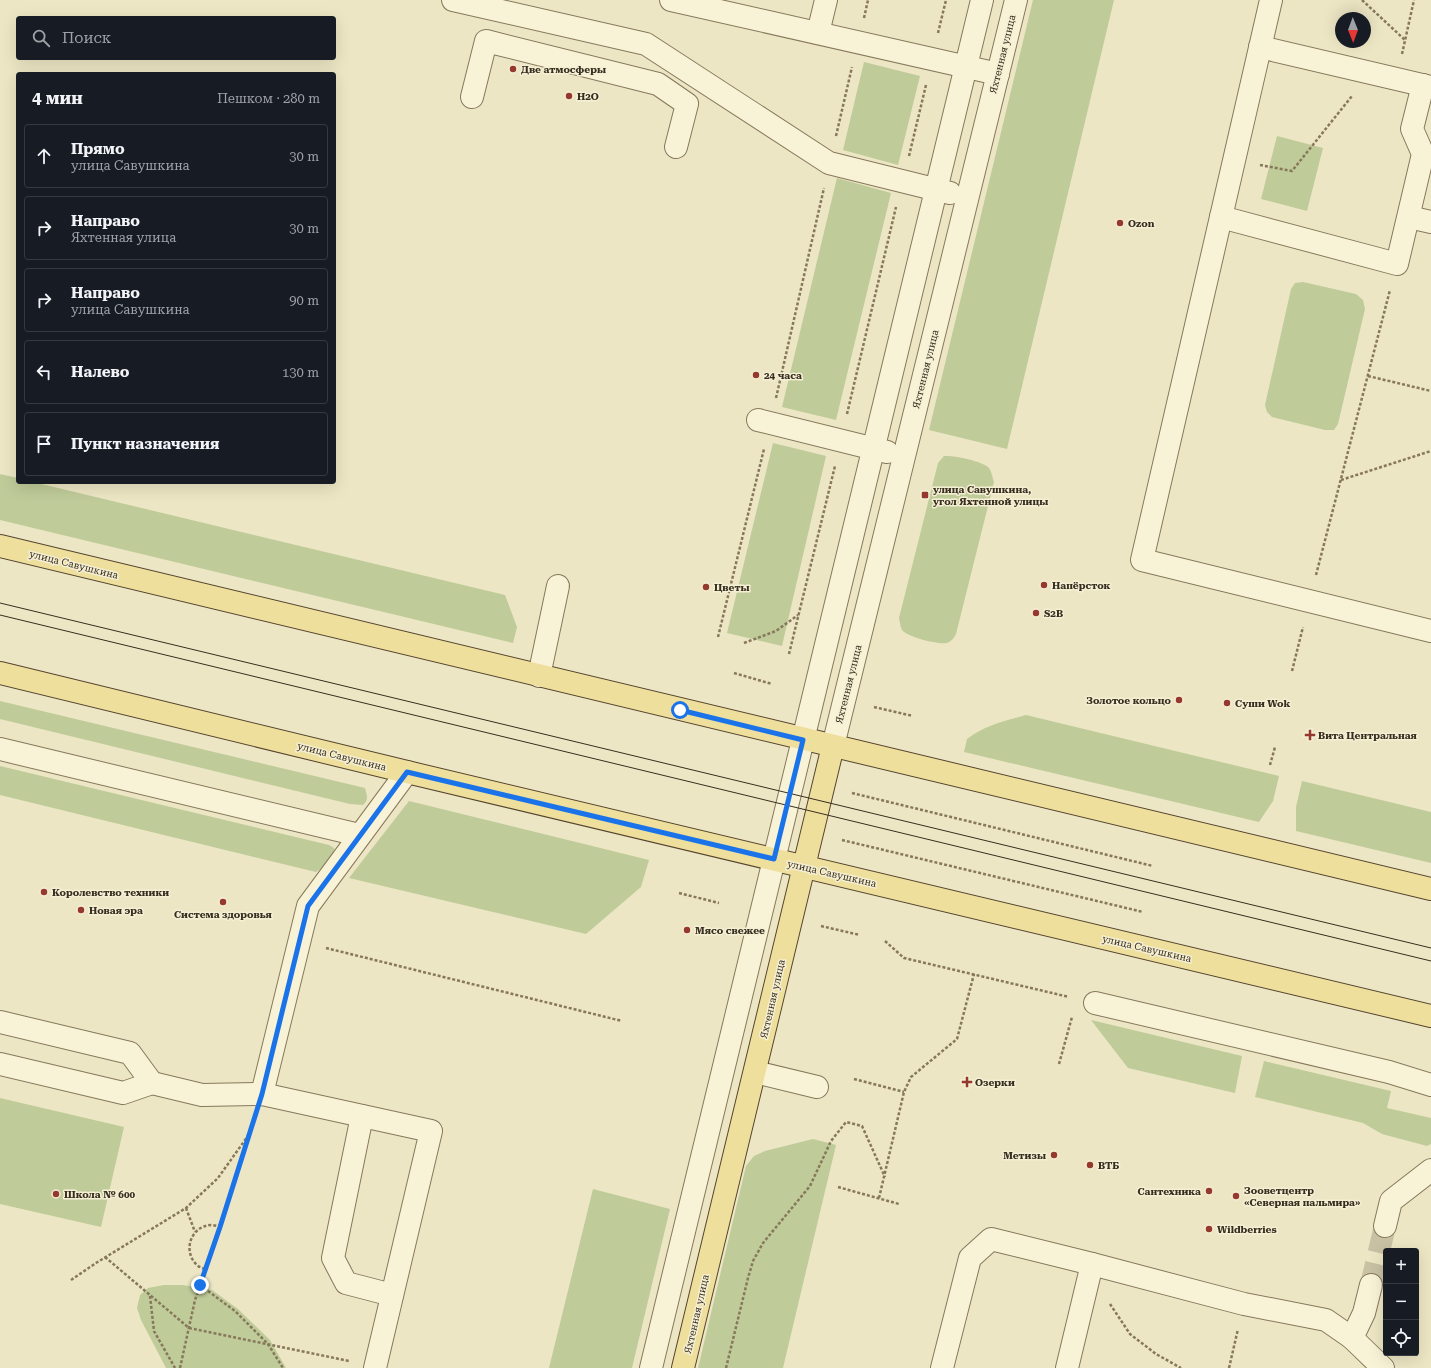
<!DOCTYPE html>
<html lang="ru">
<head>
<meta charset="utf-8">
<style>
  :root { --surface:#171b24; --page:#242831; --text:#f1f3f6; --muted:#9ea1a6; --line:#363941 }
  body { margin:0; font-family:"Roboto Serif",serif; background:var(--page); color:var(--text) }
  .controls { position:absolute; right:12px; bottom:12px; display:grid; overflow:hidden; border-radius:4px; box-shadow:0 4px 16px #0002 }
  .controls button { width:36px; height:36px; display:grid; place-items:center; padding:0; border:0; border-bottom:1px solid var(--line); background:var(--surface); color:var(--text); font:20px sans-serif }
  .compass { position:absolute; left:1335px; top:12px; width:36px; height:36px; border-radius:50%; background:var(--surface); box-shadow:0 4px 16px #0002; rotate:179deg }
  .stop { position:absolute; width:12px; height:12px; margin:-9px; border:3px solid #1a73e8; border-radius:50%; background:#fff }
  .stop.end { background:#1a73e8; border-color:#fff; box-shadow:0 1px 4px #0008 }
  .list { margin:0; padding:0; list-style:none }
  h2 { display:flex; justify-content:space-between; align-items:center; height:52px; margin:0; padding:0 16px; font-size:17px }
  h2 small { font-size:13px; font-weight:400; color:var(--muted) }
  .list li { display:grid; grid-template-columns:26px 1fr auto; gap:12px; align-items:center; box-sizing:border-box; height:64px; margin:0 8px 8px; padding:0 8px; border:1px solid var(--line); border-radius:4px }
  .list b { display:block; font-size:15px; white-space:nowrap }
  .list p { margin:0; font-size:13px; white-space:nowrap; color:var(--muted) }
  .list em { font-size:13px; font-style:normal; color:var(--muted) }
  .icon { flex:none; width:22px; height:22px; fill:none; stroke:currentColor; stroke-width:2; stroke-linecap:round; stroke-linejoin:round }
  .map { position:relative; flex:none; width:1431px; height:1368px; overflow:hidden }
  .search { position:absolute; background:var(--surface); box-shadow:0 4px 16px #0002; left:16px; top:16px; width:320px; height:44px; display:flex; align-items:center; gap:10px; box-sizing:border-box; padding:0 14px; border-radius:4px; color:var(--muted); font-size:15px }
  .panel { position:absolute; background:var(--surface); box-shadow:0 4px 16px #0002; left:16px; top:72px; width:320px; height:412px; border-radius:4px }
  .map>svg:first-child { display:block }
  .green { fill:#bfcb99 }
  .lines { fill:none; stroke-linecap:round; stroke-linejoin:round }
  .minor-tunnel { stroke:#c9c1a3; stroke-width:22; stroke-dasharray:22 11; stroke-linecap:butt }
  .minor-casing { stroke:#87785b; stroke-width:24 }
  .major-casing { stroke:#55452f; stroke-width:24 }
  .path { stroke:#87785b; stroke-width:2.5; stroke-dasharray:3 2; stroke-linecap:butt }
  .minor { stroke:#f8f2d7; stroke-width:22 }
  .major { stroke:#efdf9d; stroke-width:22 }
  .tram { stroke:#382e1f; stroke-width:1 }
  .route { stroke:#1a73e8; stroke-width:5 }
  .poi-dot { fill:#95382d; stroke:#f5efd4; stroke-width:1.5 }
  .labels { text-anchor:middle; stroke-width:3; stroke-linejoin:round; paint-order:stroke }
  .street-label { font-size:10px; fill:#382e1f; stroke:#f5efd4 }
  .poi-label { font-size:10px; font-weight:bold; fill:#382e1f; stroke:#f5efd4; text-anchor:start }
</style>
</head>
<body>
<div class="map">
<svg width="1431" height="1368" viewBox="0 0 1431 1368">
  <rect width="100%" height="100%" fill="#ede6c4"/>
  <g class="green">
    <path d="M 1033,0 L 1114,0 L 1007,449 L 929,430 Z"/>
    <path d="M 864,62 L 920,76 L 898,165 L 843,150 Z"/>
    <path d="M 1277,136 L 1323,148 L 1307,211 L 1261,199 Z"/>
    <path d="M 837,178 L 891,193 L 836,420 L 782,407 Z"/>
    <path d="M 1303,282 L 1356,294 L 1363,300 L 1365,309 L 1338,424 L 1334,430 L 1325,430 L 1272,417 L 1267,412 L 1265,405 L 1291,289 L 1295,283 Z"/>
    <path d="M 773,443 L 826,456 L 782,646 L 727,633 Z"/>
    <path d="M 944,456 C 954,455 981,461 988,467 C 992,471 992,477 994,482 L 956,634 C 954,638 952,641 947,643 C 939,645 907,637 902,630 C 900,626 900,622 899,618 L 938,463 Z"/>
    <path d="M 0,474 L 18,478 L 18,482 L 33,482 L 505,595 L 517,627 L 513,643 L 0,520 Z"/>
    <path d="M 0,701 L 365,788 C 367,796 369,799 363,805 L 350,804 L 0,719 Z"/>
    <path d="M 1026,715 L 1279,776 L 1273,801 L 1259,822 L 964,752 L 967,739 C 985,725 1005,721 1026,715 Z"/>
    <path d="M 0,766 L 329,845 L 334,848 L 335,853 L 326,865 L 316,872 L 0,795 Z"/>
    <path d="M 1302,781 L 1431,812 L 1431,863 L 1296,831 L 1296,807 Z"/>
    <path d="M 409,801 L 649,860 L 641,887 L 586,934 L 349,878 Z"/>
    <path d="M 1091,1020 L 1242,1056 L 1235,1093 L 1128,1068 Z"/>
    <path d="M 1264,1061 L 1391,1091 L 1387,1108 L 1431,1118 L 1431,1144 L 1427,1146 L 1382,1134 L 1363,1123 L 1255,1097 Z"/>
    <path d="M 0,1098 L 124,1127 L 101,1227 L 0,1204 Z"/>
    <path d="M 813,1139 L 836,1145 L 783,1368 L 698,1368 L 746,1166 L 754,1156 L 765,1151 Z"/>
    <path d="M 593,1189 L 670,1209 L 632,1368 L 549,1368 Z"/>
    <path d="M 164,1285 L 183,1285 L 212,1290 L 238,1309 L 270,1340 L 286,1368 L 166,1368 L 141,1320 L 137,1308 L 140,1295 L 148,1288 Z"/>
  </g>
  <g class="lines">
    <path class="minor-tunnel" d="M 1371,1285 L 1385,1226"/>
    <defs>
      <g id="minor">
        <path d="M 453,0 L 646,44 L 829,163 L 950,193"/>
        <path d="M 671,0 L 998,74"/>
        <path d="M 1271,0 L 1142,560 L 1431,631"/>
        <path d="M 818,33 L 826,0"/>
        <path d="M 1260,47 L 1431,87"/>
        <path d="M 472,97 L 486,41 L 658,84 L 687,104 L 676,147"/>
        <path d="M 1221,217 L 1397,264 L 1423,154 L 1412,129 L 1423,85"/>
        <path d="M 1409,217 L 1431,222"/>
        <path d="M 758,420 L 887,452"/>
        <path d="M 539,676 L 558,586"/>
        <path d="M 833,746 L 1016,0"/>
        <path d="M 0,749 L 359,835"/>
        <path d="M 1095,1003 L 1389,1072 L 1431,1085"/>
        <path d="M 0,1022 L 130,1053 L 152,1083 L 202,1095 L 262,1094 L 431,1131 L 375,1368"/>
        <path d="M 0,1064 L 123,1093 L 152,1083"/>
        <path d="M 755,1072 L 817,1087"/>
        <path d="M 262,1094 L 308,906 L 407,772"/>
        <path d="M 362,1116 L 333,1258 L 346,1283 L 392,1295"/>
        <path d="M 1385,1226 L 1391,1201 L 1431,1170"/>
        <path d="M 1352,1338 L 1364,1313 L 1371,1285"/>
        <path d="M 651,1368 L 982,0"/>
        <path d="M 942,1368 L 970,1258 L 991,1239 L 1092,1264 L 1244,1304 L 1326,1320 L 1352,1338 L 1383,1368"/>
        <path d="M 1067,1368 L 1092,1264"/>
      </g>
      <g id="major">
        <path d="M 0,546 L 1431,889"/>
        <path d="M 0,673 L 407,772 L 1431,1016"/>
        <path d="M 683,1368 L 833,746"/>
      </g>
    </defs>
    <use href="#minor" class="minor-casing"/>
    <use href="#major" class="major-casing"/>
    <g class="path">
      <path d="M 1362,0 L 1405,40"/>
      <path d="M 864,18 L 868,0"/>
      <path d="M 938,33 L 946,0"/>
      <path d="M 1402,54 L 1414,0"/>
      <path d="M 836,136 L 852,67"/>
      <path d="M 909,156 L 926,85"/>
      <path d="M 1260,165 L 1292,171 L 1352,96"/>
      <path d="M 1368,376 L 1431,391"/>
      <path d="M 776,398 L 824,188"/>
      <path d="M 847,414 L 896,207"/>
      <path d="M 1341,480 L 1431,451"/>
      <path d="M 1316,575 L 1390,290"/>
      <path d="M 718,637 L 764,449"/>
      <path d="M 744,643 L 776,631 L 798,615"/>
      <path d="M 789,654 L 835,466"/>
      <path d="M 1292,671 L 1303,627"/>
      <path d="M 734,673 L 772,684"/>
      <path d="M 874,707 L 913,716"/>
      <path d="M 1270,765 L 1275,747"/>
      <path d="M 852,793 L 1153,866"/>
      <path d="M 842,840 L 1143,912"/>
      <path d="M 679,893 L 719,903"/>
      <path d="M 821,926 L 860,935"/>
      <path d="M 885,941 L 904,958 L 1069,997"/>
      <path d="M 326,948 L 622,1021"/>
      <path d="M 1059,1064 L 1072,1017"/>
      <path d="M 854,1079 L 904,1092"/>
      <path d="M 838,1187 L 899,1204"/>
      <path d="M 879,1198 L 904,1092 L 911,1077 L 957,1039 L 974,974"/>
      <path d="M 186,1208 L 195,1232"/>
      <path d="M 105,1257 L 189,1328 L 349,1361"/>
      <path d="M 205,1269 C 202,1268 199,1267 197,1265 C 182,1251 191,1226 211,1225 C 214,1225 217,1226 220,1227"/>
      <path d="M 71,1280 L 96,1263 L 186,1208 L 218,1178 L 250,1133 L 254,1120"/>
      <path d="M 200,1285 L 235,1311 L 268,1344 L 283,1368"/>
      <path d="M 150,1296 L 154,1331 L 175,1368"/>
      <path d="M 1110,1304 L 1130,1334 L 1156,1354 L 1181,1368"/>
      <path d="M 180,1368 L 195,1300 L 220,1227 L 249,1135"/>
      <path d="M 726,1368 L 748,1278 L 753,1261 L 763,1243 L 810,1186 L 831,1141 L 846,1122 L 862,1126 L 885,1177"/>
      <path d="M 1229,1368 L 1238,1329"/>
    </g>
    <use href="#minor" class="minor"/>
    <use href="#major" class="major"/>
    <g class="tram">
      <path d="M 0,603 L 1431,948"/>
      <path d="M 0,615 L 1431,961"/>
    </g>
  </g>
  <g class="lines">
    <path class="route" d="M 200,1285 L 220,1227 L 262,1094 L 308,906 L 407,772 L 774,859 L 803,740 L 680,710"/>
  </g>
  <g class="poi-dot">
    <circle cx="513" cy="69" r="4"/>
    <circle cx="569" cy="96" r="4"/>
    <circle cx="1120" cy="223" r="4"/>
    <circle cx="756" cy="375" r="4"/>
    <rect x="921" y="491" width="8" height="8" rx="2"/>
    <circle cx="1044" cy="585" r="4"/>
    <circle cx="706" cy="587" r="4"/>
    <circle cx="1036" cy="613" r="4"/>
    <circle cx="1179" cy="700" r="4"/>
    <circle cx="1227" cy="703" r="4"/>
    <path d="M1308 729h4v4h4v4h-4v4h-4v-4h-4v-4h4z"/>
    <circle cx="44" cy="892" r="4"/>
    <circle cx="223" cy="902" r="4"/>
    <circle cx="81" cy="910" r="4"/>
    <circle cx="687" cy="930" r="4"/>
    <path d="M965 1076h4v4h4v4h-4v4h-4v-4h-4v-4h4z"/>
    <circle cx="1054" cy="1155" r="4"/>
    <circle cx="1090" cy="1165" r="4"/>
    <circle cx="1209" cy="1191" r="4"/>
    <circle cx="56" cy="1194" r="4"/>
    <circle cx="1236" cy="1196" r="4"/>
    <circle cx="1209" cy="1229" r="4"/>
  </g>
  <g class="labels">
    <g class="street-label">
      <text transform="translate(1002 54) rotate(-76)" y="4">Яхтенная улица</text>
      <text transform="translate(925 369) rotate(-76)" y="4">Яхтенная улица</text>
      <text transform="translate(74 564) rotate(14)" y="4">улица Савушкина</text>
      <text transform="translate(848 684) rotate(-76)" y="4">Яхтенная улица</text>
      <text transform="translate(342 756) rotate(14)" y="4">улица Савушкина</text>
      <text transform="translate(832 873) rotate(13)" y="4">улица Савушкина</text>
      <text transform="translate(1147 948) rotate(13)" y="4">улица Савушкина</text>
      <text transform="translate(772 999) rotate(-77)" y="4">Яхтенная улица</text>
      <text transform="translate(696 1314) rotate(-77)" y="4">Яхтенная улица</text>
    </g>
    <g class="poi-label">
      <text x="521" y="73">Две атмосферы</text>
      <text x="577" y="100">H2O</text>
      <text x="1128" y="227">Ozon</text>
      <text x="764" y="379">24 часа</text>
      <text x="933" y="493">улица Савушкина,<tspan x="933" dy="12">угол Яхтенной улицы</tspan></text>
      <text x="1052" y="589">Напёрсток</text>
      <text x="714" y="591">Цветы</text>
      <text x="1044" y="617">S2B</text>
      <text x="1171" y="704" text-anchor="end">Золотое кольцо</text>
      <text x="1235" y="707">Суши Wok</text>
      <text x="1318" y="739">Вита Центральная</text>
      <text x="52" y="896">Королевство техники</text>
      <text x="89" y="914">Новая эра</text>
      <text x="223" y="918" text-anchor="middle">Cистема здоровья</text>
      <text x="695" y="934">Мясо свежее</text>
      <text x="975" y="1086">Озерки</text>
      <text x="1046" y="1159" text-anchor="end">Метизы</text>
      <text x="1098" y="1169">ВТБ</text>
      <text x="1244" y="1194">Зооветцентр<tspan x="1244" dy="12">«Северная пальмира»</tspan></text>
      <text x="1201" y="1195" text-anchor="end">Сантехника</text>
      <text x="64" y="1198">Школа № 600</text>
      <text x="1217" y="1233">Wildberries</text>
    </g>
  </g>
</svg>
<div class="controls">
<button>+</button>
<button>−</button>
<button><svg class="icon" aria-label="locate" viewBox="0 0 24 24"><circle cx="12" cy="12" r="6"/><path d="M12 2v4M12 18v4M2 12h4M18 12h4"/></svg></button>
</div>
<svg class="compass" viewBox="-18 -18 36 36"><path d="M0-13l5 13h-10z" fill="#e53935"/><path d="M0 13l5-13h-10z" fill="#9ea1a6"/></svg>
<div class="stop" style="left:680px;top:710px"></div>
<div class="stop end" style="left:200px;top:1285px"></div>
<div class="search"><svg class="icon" aria-label="search" viewBox="0 0 24 24"><circle cx="10" cy="10" r="6"/><path d="M15 15l6 6"/></svg>Поиск</div>
<section class="panel">
<h2>4 мин<small>Пешком · 280 m</small></h2>
<ul class="list">
<li><svg class="icon" aria-label="ahead" viewBox="0 0 24 24"><path d="M12 20V5M6 11l6-6 6 6"/></svg><div><b>Прямо</b><p>улица Савушкина</p></div><em>30 m</em></li>
<li><svg class="icon" aria-label="right" viewBox="0 0 24 24"><path d="M7 20v-9h11M14 6l5 5-5 5"/></svg><div><b>Направо</b><p>Яхтенная улица</p></div><em>30 m</em></li>
<li><svg class="icon" aria-label="right" viewBox="0 0 24 24"><path d="M7 20v-9h11M14 6l5 5-5 5"/></svg><div><b>Направо</b><p>улица Савушкина</p></div><em>90 m</em></li>
<li><svg class="icon" aria-label="left" viewBox="0 0 24 24"><path d="M17 20v-9H6M10 6l-5 5 5 5"/></svg><div><b>Налево</b></div><em>130 m</em></li>
<li><svg class="icon" aria-label="arrive" viewBox="0 0 24 24"><path d="M6 21V4h12l-3 4 3 4H6"/></svg><div><b>Пункт назначения</b></div></li>
</ul>
</section>
</div>
</body>
</html>
